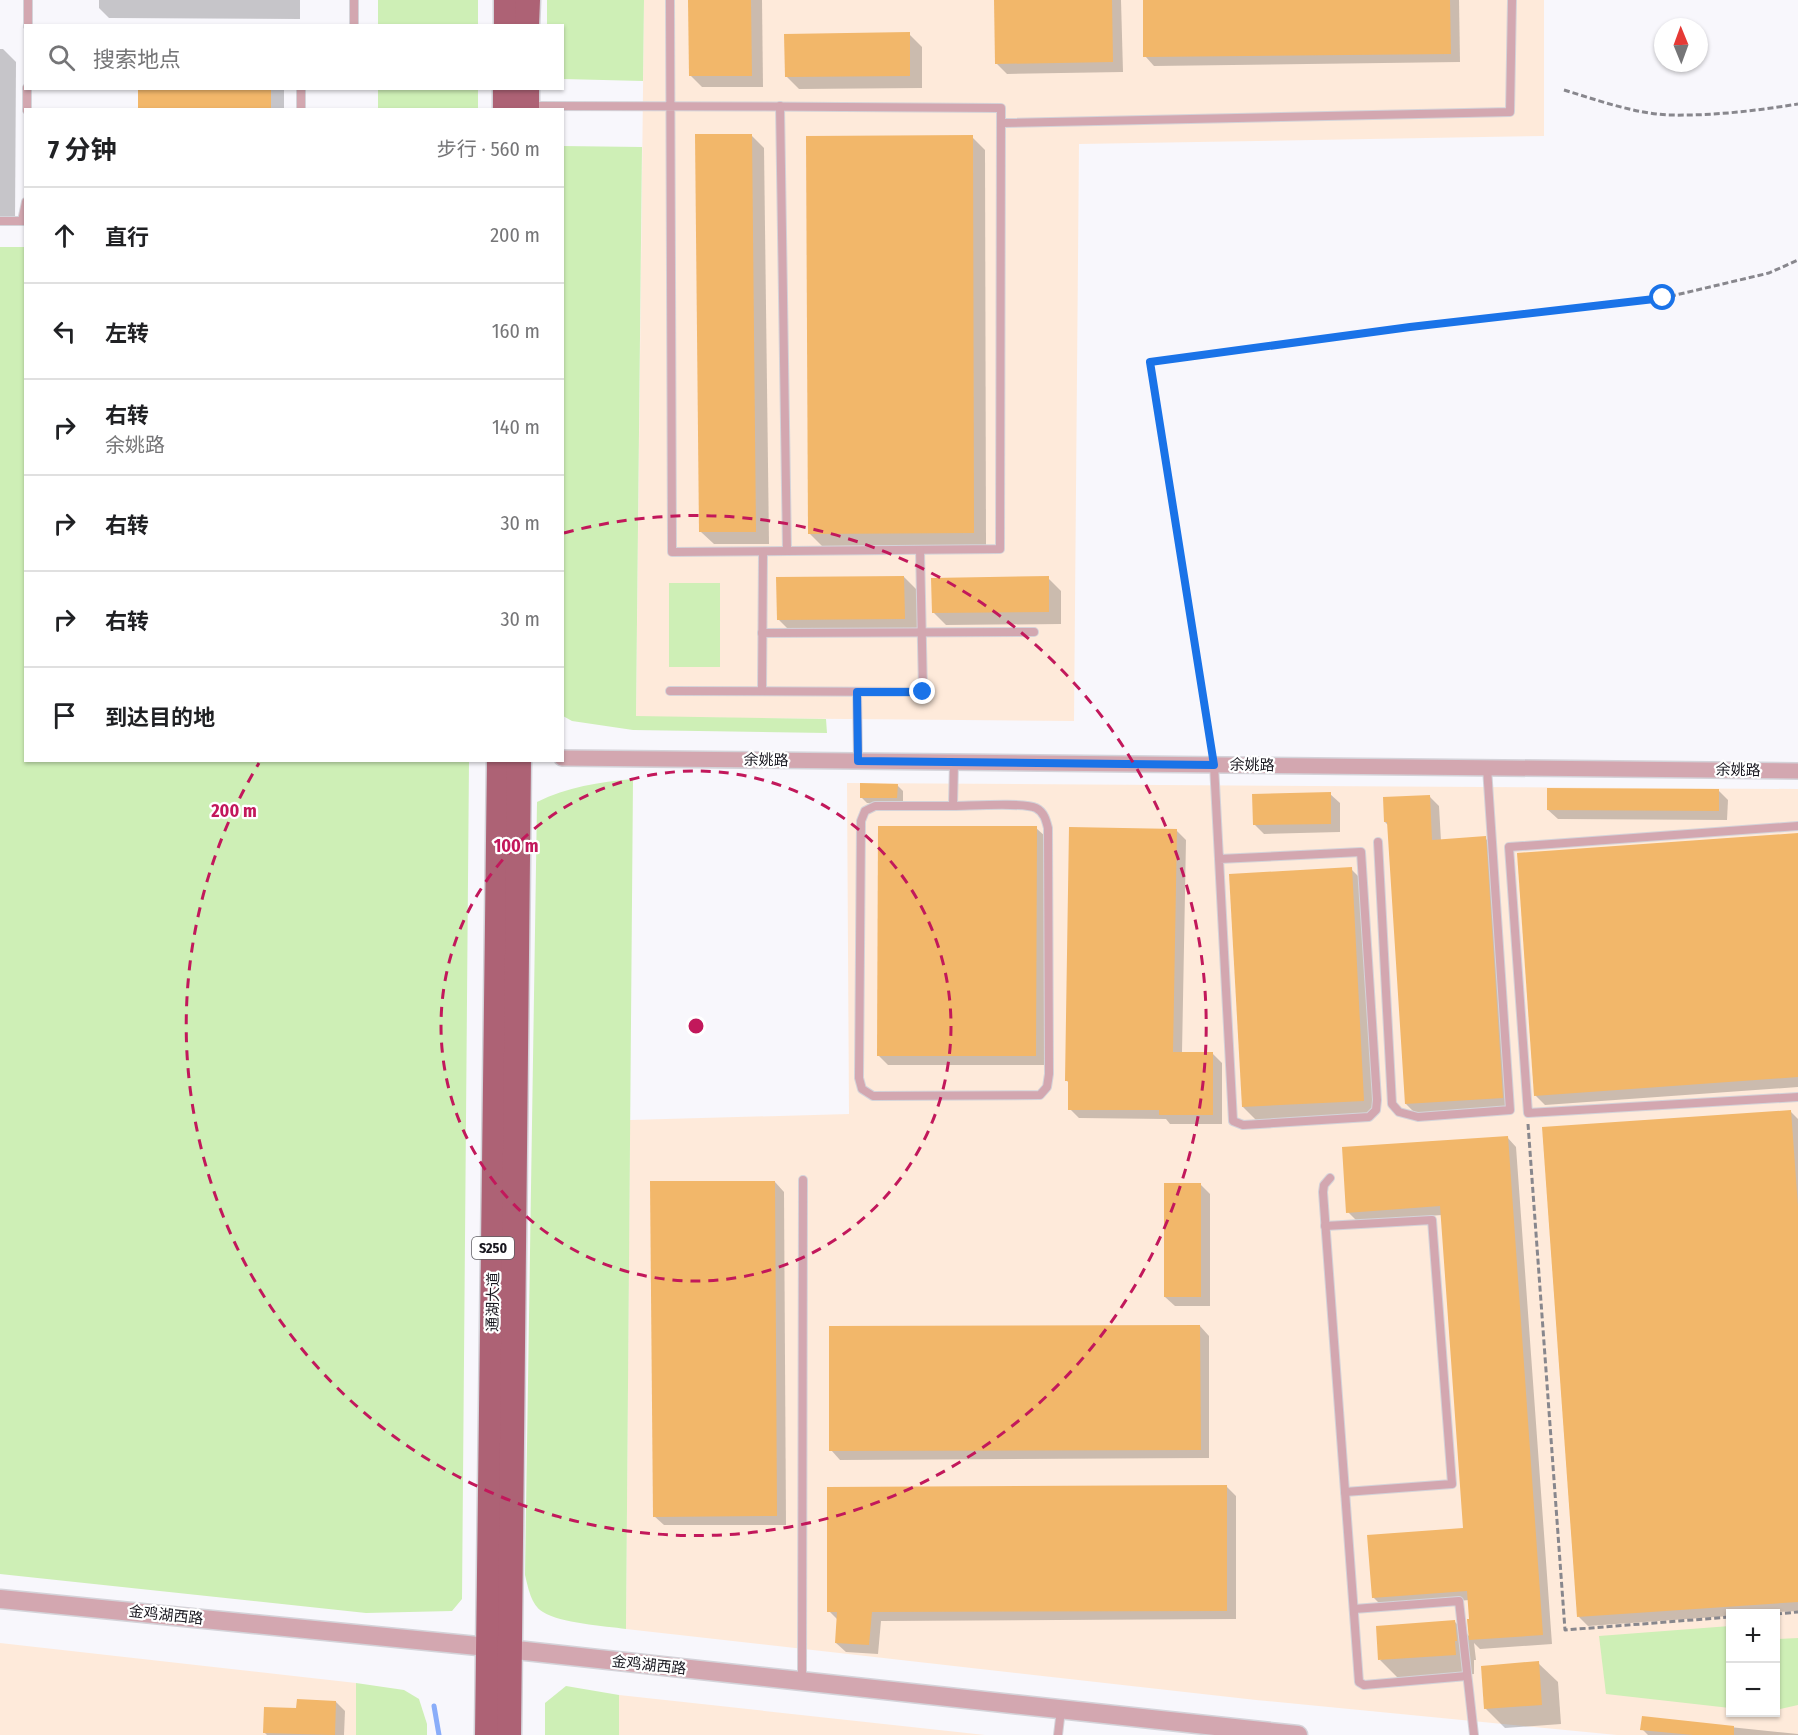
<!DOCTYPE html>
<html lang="zh">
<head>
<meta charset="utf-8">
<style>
  :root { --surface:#fff; --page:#f6f6f6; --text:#202124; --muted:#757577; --line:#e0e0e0 }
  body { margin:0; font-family:"Fira Sans Condensed","Noto Sans SC",sans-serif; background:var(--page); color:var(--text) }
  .controls { position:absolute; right:18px; bottom:18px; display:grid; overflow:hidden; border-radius:0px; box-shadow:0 2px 4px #0004 }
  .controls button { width:54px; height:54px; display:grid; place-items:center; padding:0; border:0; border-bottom:2px solid var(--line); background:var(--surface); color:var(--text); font:30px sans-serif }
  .compass { position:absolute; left:1654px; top:18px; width:54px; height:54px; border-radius:50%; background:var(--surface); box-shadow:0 2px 4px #0004; rotate:359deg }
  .stop { position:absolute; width:18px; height:18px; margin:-14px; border:4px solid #1a73e8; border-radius:50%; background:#fff }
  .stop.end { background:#1a73e8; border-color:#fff; box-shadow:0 2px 6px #0008 }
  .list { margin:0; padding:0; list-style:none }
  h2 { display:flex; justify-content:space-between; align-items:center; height:78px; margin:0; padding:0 24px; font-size:26px }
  h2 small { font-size:20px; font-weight:400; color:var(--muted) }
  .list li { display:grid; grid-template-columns:39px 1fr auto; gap:18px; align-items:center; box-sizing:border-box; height:96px; padding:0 24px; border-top:2px solid var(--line) }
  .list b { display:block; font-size:22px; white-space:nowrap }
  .list p { margin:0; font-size:20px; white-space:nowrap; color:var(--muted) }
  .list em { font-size:20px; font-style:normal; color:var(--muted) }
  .icon { flex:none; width:33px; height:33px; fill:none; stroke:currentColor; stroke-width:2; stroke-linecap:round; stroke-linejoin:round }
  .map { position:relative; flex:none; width:1798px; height:1735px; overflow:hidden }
  .search { position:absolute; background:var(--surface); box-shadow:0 2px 4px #0004; left:24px; top:24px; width:540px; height:66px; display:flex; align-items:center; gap:15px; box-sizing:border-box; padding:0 21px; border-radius:0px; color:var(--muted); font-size:22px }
  .panel { position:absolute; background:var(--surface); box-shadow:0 2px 4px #0004; left:24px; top:108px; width:540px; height:654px; border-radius:0px }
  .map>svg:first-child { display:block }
  .industrial { fill:#feeada; fill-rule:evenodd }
  .green { fill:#ceefb6 }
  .shadow { fill:#0003 }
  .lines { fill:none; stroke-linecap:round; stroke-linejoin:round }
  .stream { stroke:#8aadf9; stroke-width:5 }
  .building { fill:#f2b76a }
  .service-casing { stroke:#d4d3d9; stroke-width:10 }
  .minor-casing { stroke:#d4d3d9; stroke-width:18 }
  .tertiary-casing { stroke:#d4d3d9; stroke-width:21 }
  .primary-casing { stroke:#d4d3d9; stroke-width:27 }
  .path { stroke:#88878d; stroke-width:3; stroke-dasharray:6 3; stroke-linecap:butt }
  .service { stroke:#d3a7b0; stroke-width:8 }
  .minor { stroke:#d3a7b0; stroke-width:15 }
  .tertiary { stroke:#d3a7b0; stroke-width:18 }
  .primary { stroke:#ad6275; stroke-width:24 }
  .route { stroke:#1a73e8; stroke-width:8 }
  .ring { fill:none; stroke:#c2185b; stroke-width:3; stroke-dasharray:10 8 }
  .labels { text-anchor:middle; stroke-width:4.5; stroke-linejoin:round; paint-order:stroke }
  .shield { fill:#fff; stroke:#5d5d62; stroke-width:1.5 }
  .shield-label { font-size:14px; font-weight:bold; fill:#18171f }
  .street-label { font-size:15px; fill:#18171f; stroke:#fff }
  .centre { fill:#c2185b; stroke:#fff; stroke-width:3 }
  .ring-label { font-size:18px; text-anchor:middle; font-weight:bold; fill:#c2185b; stroke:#fff; stroke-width:4.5; stroke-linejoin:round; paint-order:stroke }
</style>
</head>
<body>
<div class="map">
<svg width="1798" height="1735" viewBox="0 0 1798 1735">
  <rect width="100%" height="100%" fill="#f8f7fc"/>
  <g class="industrial">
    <path d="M 644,0 L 1544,0 L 1544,136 L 1079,144 L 1074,721 L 636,717 Z"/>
    <path d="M 847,783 L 1798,789 L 1798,1735 L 1617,1735 L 1256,1700 L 626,1629 L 630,1120 L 849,1114 ZM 1730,1614 L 1776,1614 L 1776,1712 L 1730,1712 Z"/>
    <path d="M 0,1643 L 356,1683 L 356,1735 L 0,1735 Z"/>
    <path d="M 619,1695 L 985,1735 L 619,1735 Z"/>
  </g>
  <g class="green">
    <rect x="378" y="0" width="100" height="25"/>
    <path d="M 547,0 L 644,0 L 643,81 L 563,79 L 562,26 L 547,25 Z"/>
    <rect x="378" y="89" width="100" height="20"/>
    <path d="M 562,146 L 642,147 L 636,716 L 826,719 L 827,733 L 633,730 L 572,721 L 563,716 Z"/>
    <path d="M 0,247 L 25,247 L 26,760 L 469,761 L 462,1599 L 452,1611 L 366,1613 L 0,1574 Z"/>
    <rect x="669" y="583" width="51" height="84"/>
    <path d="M 633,779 L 626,1629 C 605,1626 560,1623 543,1612 C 531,1605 528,1587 525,1575 L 537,802 C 567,787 599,782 633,779 Z"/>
    <path d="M 1730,1626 L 1730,1708 L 1606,1694 L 1599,1636 Z"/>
    <path d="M 1798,1638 L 1798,1705 L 1776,1710 L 1776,1639 Z"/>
    <path d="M 356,1683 L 404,1690 L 419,1699 L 427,1724 L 427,1735 L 356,1735 Z"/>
    <path d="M 566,1686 L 619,1695 L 619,1735 L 545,1735 L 545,1703 Z"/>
  </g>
  <g class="shadow">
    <path d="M 99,0 L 300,0 L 300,19 L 109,18 L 99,8 Z"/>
    <path d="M 690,0 L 762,0 L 763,87 L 702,87 L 690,75 Z"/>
    <path d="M 995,0 L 1121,0 L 1123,72 L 1007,74 L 997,64 Z"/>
    <path d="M 1144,0 L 1459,0 L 1460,62 L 1154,66 L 1145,56 Z"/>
    <path d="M 909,34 L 922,47 L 922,88 L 799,89 L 786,76 Z"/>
    <path d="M 0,49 L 3,49 L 16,62 L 15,222 L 0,222 Z"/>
    <rect x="140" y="88" width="144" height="22"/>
    <path d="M 751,135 L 764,148 L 769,544 L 714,544 L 701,532 Z"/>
    <path d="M 972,137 L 985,150 L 986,545 L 822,546 L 809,533 Z"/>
    <path d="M 904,577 L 917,590 L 917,631 L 791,632 L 778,619 Z"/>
    <path d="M 1048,578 L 1061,591 L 1061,624 L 946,625 L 933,612 Z"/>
    <path d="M 897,785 L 903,791 L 903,803 L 867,803 L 861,797 Z"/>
    <path d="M 1718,790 L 1728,800 L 1727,820 L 1558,819 L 1548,810 Z"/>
    <path d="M 1330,794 L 1340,803 L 1340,832 L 1264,834 L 1254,824 Z"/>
    <path d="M 1430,797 L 1439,806 L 1441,841 L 1485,838 L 1494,847 L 1512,1107 L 1415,1113 L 1406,1104 L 1388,825 L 1385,822 Z"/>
    <path d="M 1036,828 L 1046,837 L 1045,1065 L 888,1065 L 878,1055 Z"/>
    <path d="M 1176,830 L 1186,840 L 1182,1053 L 1212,1053 L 1222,1063 L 1222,1124 L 1170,1124 L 1166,1119 L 1079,1118 L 1070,1109 L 1070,1084 L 1066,1080 Z"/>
    <path d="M 1798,835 L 1798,1087 L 1545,1105 L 1535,1095 Z"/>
    <path d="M 1351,869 L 1364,882 L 1376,1113 L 1256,1120 L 1243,1107 Z"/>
    <path d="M 1790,1111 L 1798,1119 L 1798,1611 L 1730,1614 L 1730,1616 L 1588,1626 L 1579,1617 Z"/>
    <path d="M 1507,1137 L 1516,1147 L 1552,1644 L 1480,1649 L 1474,1643 L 1476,1660 L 1474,1660 L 1474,1674 L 1399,1679 L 1380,1660 L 1454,1621 L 1471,1638 L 1470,1600 L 1382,1606 L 1373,1597 L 1464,1529 L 1442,1215 L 1357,1221 L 1348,1212 Z"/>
    <path d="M 775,1182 L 784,1192 L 786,1525 L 664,1525 L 654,1516 Z"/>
    <path d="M 1200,1184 L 1210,1194 L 1210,1306 L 1175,1306 L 1165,1297 Z"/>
    <path d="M 1200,1326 L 1209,1336 L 1209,1458 L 840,1460 L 831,1450 Z"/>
    <path d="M 1227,1487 L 1236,1496 L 1236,1619 L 881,1621 L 878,1654 L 846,1652 L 836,1643 L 838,1620 L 829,1611 Z"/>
    <path d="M 1538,1663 L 1558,1682 L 1561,1724 L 1505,1728 L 1485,1708 Z"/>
    <path d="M 336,1702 L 345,1711 L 344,1735 L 267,1735 L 265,1733 L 298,1709 Z"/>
    <path d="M 1643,1718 L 1798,1734 L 1798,1735 L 1648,1735 L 1642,1729 Z"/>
  </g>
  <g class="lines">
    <path class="stream" d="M 434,1706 L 439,1735"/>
  </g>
  <g class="building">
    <path d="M 688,0 L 751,0 L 752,76 L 689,76 Z"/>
    <path d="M 994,0 L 1112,0 L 1113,62 L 995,64 Z"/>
    <path d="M 1143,0 L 1450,0 L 1451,54 L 1143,57 Z"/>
    <path d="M 910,32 L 910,76 L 785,77 L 784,34 Z"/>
    <rect x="138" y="88" width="133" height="22"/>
    <path d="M 695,134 L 752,134 L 756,532 L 699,532 Z"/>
    <path d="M 973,135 L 974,533 L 808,534 L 806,136 Z"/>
    <path d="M 904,576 L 905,619 L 777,620 L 776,577 Z"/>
    <path d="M 1049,576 L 1049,612 L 932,613 L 931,578 Z"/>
    <path d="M 860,783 L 898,784 L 897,798 L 860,798 Z"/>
    <path d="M 1547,788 L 1719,789 L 1719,811 L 1547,810 Z"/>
    <path d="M 1331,792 L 1331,824 L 1253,825 L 1252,794 Z"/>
    <path d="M 1430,795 L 1432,840 L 1486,836 L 1503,1098 L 1405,1104 L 1387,822 L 1384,822 L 1383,797 Z"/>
    <path d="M 878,826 L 1037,826 L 1036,1056 L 877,1056 Z"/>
    <path d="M 1069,827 L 1177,829 L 1173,1052 L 1213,1052 L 1213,1115 L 1159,1115 L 1159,1110 L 1068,1110 L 1068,1081 L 1065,1081 Z"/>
    <path d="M 1798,833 L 1798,1077 L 1534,1096 L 1517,853 Z"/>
    <path d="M 1352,867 L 1364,1101 L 1242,1107 L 1229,874 Z"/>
    <path d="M 1791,1110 L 1798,1207 L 1798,1602 L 1577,1617 L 1542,1127 Z"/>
    <path d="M 1508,1136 L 1543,1635 L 1469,1640 L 1467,1619 L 1469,1619 L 1467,1591 L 1372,1598 L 1367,1535 L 1463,1528 L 1440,1206 L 1346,1213 L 1342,1147 Z"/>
    <path d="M 650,1181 L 775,1181 L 777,1516 L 653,1517 Z"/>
    <rect x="1164" y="1183" width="37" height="114"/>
    <path d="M 1200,1325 L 1201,1450 L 829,1451 L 829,1326 Z"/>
    <path d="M 1227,1485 L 1227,1611 L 872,1612 L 869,1645 L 835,1643 L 837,1612 L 827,1612 L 827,1487 Z"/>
    <path d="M 1455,1620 L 1457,1641 L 1455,1641 L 1456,1655 L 1378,1660 L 1376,1626 Z"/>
    <path d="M 1539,1661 L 1542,1705 L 1484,1709 L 1481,1666 Z"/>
    <path d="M 297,1699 L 336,1701 L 335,1735 L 263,1733 L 264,1707 L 296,1708 Z"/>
    <path d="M 1642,1716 L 1734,1726 L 1734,1735 L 1693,1735 L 1640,1730 Z"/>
  </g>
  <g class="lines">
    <defs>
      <g id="service">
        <path d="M 28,26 L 28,0"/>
        <path d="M 354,26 L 354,0"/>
        <path d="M 531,106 C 688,106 844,107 1001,108 L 1000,549 L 672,552 L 670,0"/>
        <path d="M 780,106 L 787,551"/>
        <path d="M 27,110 L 27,88"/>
        <path d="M 301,110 L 301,88"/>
        <path d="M 1001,123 L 1510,112 L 1512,0"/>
        <path d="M 0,221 L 26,221"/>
        <path d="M 22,221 L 26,202"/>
        <path d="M 762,633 L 1034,632"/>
        <path d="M 670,691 L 923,692 L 920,550"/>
        <path d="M 762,691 L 763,552"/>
        <path d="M 857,692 L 858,761"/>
        <path d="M 1214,765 L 1233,1121 L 1243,1125 L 1369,1117 L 1376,1110 L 1377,1100 L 1361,852 L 1219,859"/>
        <path d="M 953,806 C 969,806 1024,802 1036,808 C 1044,812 1046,820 1048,828 L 1049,1074 L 1047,1087 L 1040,1095 L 873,1096 L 862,1089 L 859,1078 L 861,821 L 865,811 L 875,806 L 953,806 L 954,762"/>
        <path d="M 1798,826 L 1509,847 L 1528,1113 L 1798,1097"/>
        <path d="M 1378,842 L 1392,1104 L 1399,1112 L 1418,1117 L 1510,1110 L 1487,768"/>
        <path d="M 1330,1178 L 1324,1185 L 1323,1192 L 1359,1682 L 1364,1685 L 1467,1676"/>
        <path d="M 1325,1226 L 1432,1220 L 1452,1484 L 1345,1492"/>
        <path d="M 1354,1609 L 1459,1601 L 1474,1735"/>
        <path d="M 802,1680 L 803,1180"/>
        <path d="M 1058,1735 L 1061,1710"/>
      </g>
      <path id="minor" d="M 562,758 L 1798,771"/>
      <path id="tertiary" d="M 0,1599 L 488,1647 L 1298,1735"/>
      <g id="primary">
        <path d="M 506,26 L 506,0"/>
        <path d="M 527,26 L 528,0"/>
        <path d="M 505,110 L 505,88"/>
        <path d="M 527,110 L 527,88"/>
        <path d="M 487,1735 L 499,760"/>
        <path d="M 509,1735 L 519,760"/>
      </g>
    </defs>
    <use href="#service" class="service-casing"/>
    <use href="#minor" class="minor-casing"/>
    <use href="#tertiary" class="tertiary-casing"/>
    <use href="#primary" class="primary-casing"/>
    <g class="path">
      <path d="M 1564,90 C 1597,100 1633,113 1668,115 C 1711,116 1755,111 1798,104"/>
      <path d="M 1212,751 L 1150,362 L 1410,327 L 1663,298 L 1769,273 L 1798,260"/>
      <path d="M 1528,1124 L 1565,1630 L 1730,1617"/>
      <path d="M 1776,1614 L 1798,1612"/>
    </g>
    <use href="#service" class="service"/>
    <use href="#minor" class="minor"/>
    <use href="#tertiary" class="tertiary"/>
    <use href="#primary" class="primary"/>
  </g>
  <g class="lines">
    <path class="route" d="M 923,692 L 857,692 L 858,761 L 1214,765 L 1150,362 L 1410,327 L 1663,298"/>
  </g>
  <g class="ring">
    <circle cx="696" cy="1026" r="255"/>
    <path d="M564 533A510 510 0 1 1 259 763"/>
  </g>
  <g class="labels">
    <rect class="shield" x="472" y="1237" width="42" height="22" rx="4.5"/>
    <g class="shield-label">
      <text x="493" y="1253">S250</text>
    </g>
    <g class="street-label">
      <text transform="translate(766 760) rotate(1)" y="5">余姚路</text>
      <text transform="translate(1252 765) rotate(1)" y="5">余姚路</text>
      <text transform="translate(1738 770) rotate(1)" y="5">余姚路</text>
      <text transform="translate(493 1302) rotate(-89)" y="5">通湖大道</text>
      <text transform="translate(166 1615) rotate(6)" y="5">金鸡湖西路</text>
      <text transform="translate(649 1665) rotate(6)" y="5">金鸡湖西路</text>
    </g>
  </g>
  <circle cx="696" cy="1026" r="9" class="centre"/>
  <g class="ring-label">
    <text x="234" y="817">200 m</text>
    <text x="516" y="852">100 m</text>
  </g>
</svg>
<div class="controls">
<button>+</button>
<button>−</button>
</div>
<svg class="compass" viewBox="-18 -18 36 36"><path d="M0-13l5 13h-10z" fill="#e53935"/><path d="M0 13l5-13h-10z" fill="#757577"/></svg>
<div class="stop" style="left:1663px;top:298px"></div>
<div class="stop end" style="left:923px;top:692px"></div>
<div class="search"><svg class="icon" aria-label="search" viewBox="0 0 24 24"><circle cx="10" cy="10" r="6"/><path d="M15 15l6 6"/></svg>搜索地点</div>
<section class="panel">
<h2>7 分钟<small>步行 · 560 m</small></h2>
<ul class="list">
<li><svg class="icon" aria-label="ahead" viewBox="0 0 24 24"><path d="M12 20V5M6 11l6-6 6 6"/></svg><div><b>直行</b></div><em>200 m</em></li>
<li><svg class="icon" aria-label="left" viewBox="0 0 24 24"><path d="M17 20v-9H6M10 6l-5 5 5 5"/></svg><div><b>左转</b></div><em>160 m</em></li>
<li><svg class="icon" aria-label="right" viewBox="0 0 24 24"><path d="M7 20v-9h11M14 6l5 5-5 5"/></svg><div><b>右转</b><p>余姚路</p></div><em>140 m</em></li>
<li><svg class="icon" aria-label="right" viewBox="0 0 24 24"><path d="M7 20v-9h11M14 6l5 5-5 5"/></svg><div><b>右转</b></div><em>30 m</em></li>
<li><svg class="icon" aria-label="right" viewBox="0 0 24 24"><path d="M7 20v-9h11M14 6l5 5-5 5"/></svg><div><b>右转</b></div><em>30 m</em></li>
<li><svg class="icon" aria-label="arrive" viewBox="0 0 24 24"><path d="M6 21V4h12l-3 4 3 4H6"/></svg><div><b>到达目的地</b></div></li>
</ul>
</section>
</div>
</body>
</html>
